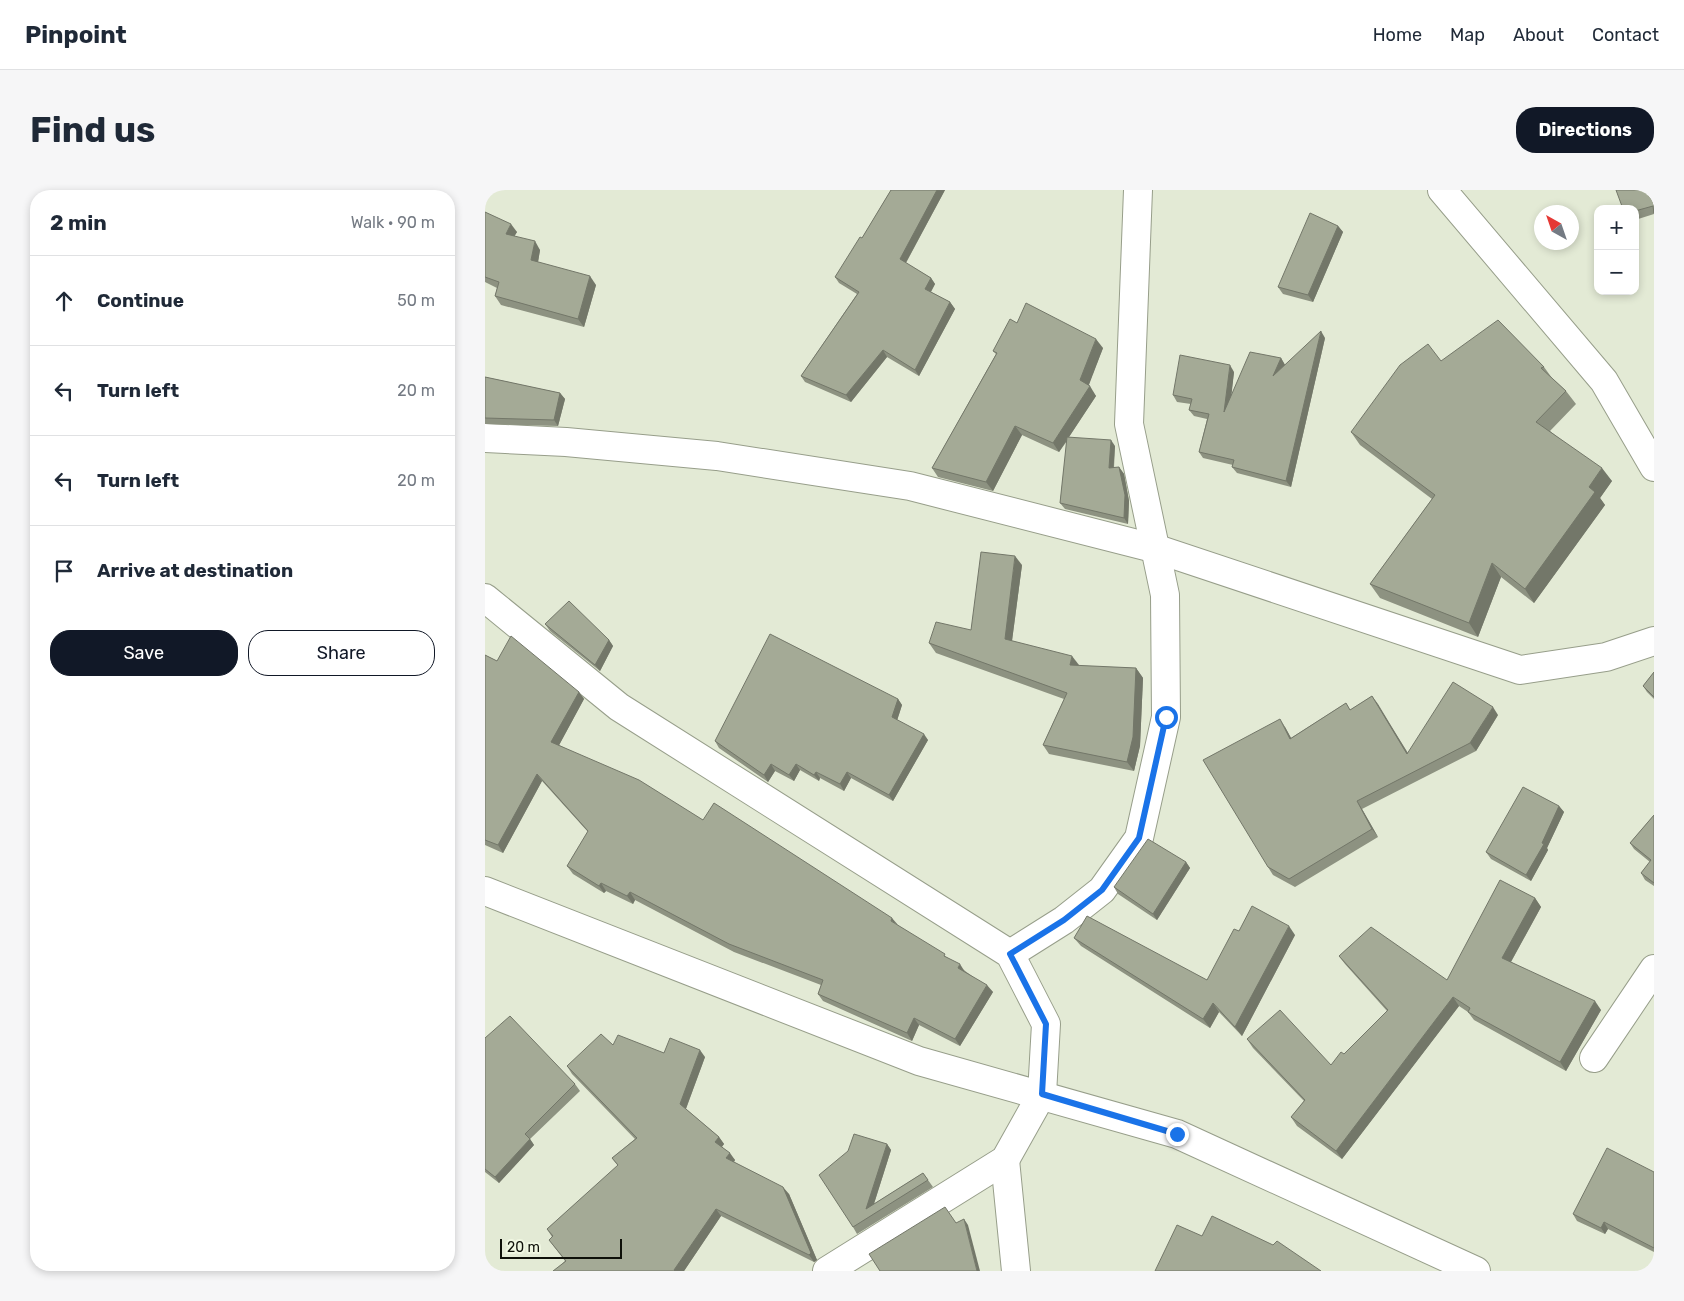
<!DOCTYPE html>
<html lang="en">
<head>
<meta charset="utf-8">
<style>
  :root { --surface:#fff; --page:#f6f6f7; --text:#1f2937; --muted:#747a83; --line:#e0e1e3; --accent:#111827 }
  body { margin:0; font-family:Rubik,sans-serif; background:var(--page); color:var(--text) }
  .controls { position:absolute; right:15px; top:15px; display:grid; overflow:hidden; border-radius:10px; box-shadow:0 2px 8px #0003 }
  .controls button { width:45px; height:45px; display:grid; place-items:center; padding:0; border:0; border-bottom:1px solid var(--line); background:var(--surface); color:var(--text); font:25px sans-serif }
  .compass { position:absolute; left:1049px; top:15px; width:45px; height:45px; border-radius:50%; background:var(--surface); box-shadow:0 2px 8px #0003; rotate:320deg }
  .scale { position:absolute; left:15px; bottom:12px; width:122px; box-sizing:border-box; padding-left:5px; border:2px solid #0e1009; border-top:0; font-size:14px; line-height:18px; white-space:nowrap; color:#0e1009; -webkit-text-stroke:4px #f0f7e2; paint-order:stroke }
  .stop { position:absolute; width:15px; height:15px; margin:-11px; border:4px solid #1a73e8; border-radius:50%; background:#fff }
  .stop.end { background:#1a73e8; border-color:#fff; box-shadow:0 1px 5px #0008 }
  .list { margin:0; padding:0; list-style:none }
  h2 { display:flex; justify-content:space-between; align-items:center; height:65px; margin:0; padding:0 20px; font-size:21px }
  h2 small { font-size:16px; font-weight:400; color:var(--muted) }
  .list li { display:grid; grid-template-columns:32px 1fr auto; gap:15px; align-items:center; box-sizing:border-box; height:90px; padding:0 20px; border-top:1px solid var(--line) }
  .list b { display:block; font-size:19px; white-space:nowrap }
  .list em { font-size:16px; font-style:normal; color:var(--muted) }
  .actions { display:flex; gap:10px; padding:15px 20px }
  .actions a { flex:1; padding:11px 0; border:1px solid var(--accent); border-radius:20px; text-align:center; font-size:18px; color:var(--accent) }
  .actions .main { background:var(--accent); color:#fff }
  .icon { flex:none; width:28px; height:28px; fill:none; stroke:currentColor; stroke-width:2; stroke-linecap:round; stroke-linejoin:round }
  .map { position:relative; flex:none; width:1169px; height:1081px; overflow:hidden; border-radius:20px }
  header { display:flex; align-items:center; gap:30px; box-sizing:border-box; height:70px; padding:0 25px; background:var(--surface); border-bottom:1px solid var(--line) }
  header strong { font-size:24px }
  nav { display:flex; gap:28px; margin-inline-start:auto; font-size:18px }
  .intro { display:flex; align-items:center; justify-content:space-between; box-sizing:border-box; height:120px; padding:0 30px }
  h1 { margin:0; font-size:35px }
  .button { padding:12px 22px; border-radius:20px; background:var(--accent); color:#fff; font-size:18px; font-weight:700 }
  main { display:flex; gap:30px; padding:0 30px }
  aside { flex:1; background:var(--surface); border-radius:20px; box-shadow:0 2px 8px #0003 }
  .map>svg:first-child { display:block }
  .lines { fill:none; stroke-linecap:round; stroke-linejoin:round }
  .minor-casing { stroke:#979e8a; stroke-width:30 }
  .minor { stroke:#fff; stroke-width:28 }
  .wall { fill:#8d9281 }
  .shaded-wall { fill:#737769 }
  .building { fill:#a4aa96; stroke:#737769 }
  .route { stroke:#1a73e8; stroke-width:6 }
</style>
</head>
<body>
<header>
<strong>Pinpoint</strong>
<nav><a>Home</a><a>Map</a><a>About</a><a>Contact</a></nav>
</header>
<div class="intro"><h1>Find us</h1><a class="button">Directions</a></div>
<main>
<aside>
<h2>2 min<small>Walk · 90 m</small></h2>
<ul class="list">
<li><svg class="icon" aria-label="ahead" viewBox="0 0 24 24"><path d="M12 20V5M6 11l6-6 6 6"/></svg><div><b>Continue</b></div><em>50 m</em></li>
<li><svg class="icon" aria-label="left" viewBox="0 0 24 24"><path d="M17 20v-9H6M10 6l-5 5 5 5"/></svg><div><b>Turn left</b></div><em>20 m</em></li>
<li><svg class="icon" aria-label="left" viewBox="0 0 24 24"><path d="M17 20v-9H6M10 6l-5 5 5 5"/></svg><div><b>Turn left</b></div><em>20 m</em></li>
<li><svg class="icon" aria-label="arrive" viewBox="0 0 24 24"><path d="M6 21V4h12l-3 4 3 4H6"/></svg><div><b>Arrive at destination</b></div></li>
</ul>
<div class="actions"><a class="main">Save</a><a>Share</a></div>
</aside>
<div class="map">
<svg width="1169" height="1081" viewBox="0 0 1169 1081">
  <rect width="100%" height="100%" fill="#e3ead5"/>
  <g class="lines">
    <defs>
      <g id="minor">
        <path d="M 957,0 L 1119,191 L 1169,277"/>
        <path d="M 0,248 L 81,252 L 232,266 L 425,296 L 672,359 L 1035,480 L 1121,467 L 1169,451"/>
        <path d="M 0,408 L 134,517 L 525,764 L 561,834 L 557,904 L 520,970 L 342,1081"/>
        <path d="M 0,701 L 434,871 L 692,944 L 991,1081"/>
        <path d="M 525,764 L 579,730 L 617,700 L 654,648 L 681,527 L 680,405 L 644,234 L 653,0"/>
        <path d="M 1109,868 L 1169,779"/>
        <path d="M 520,970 L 531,1081"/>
      </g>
    </defs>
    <use href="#minor" class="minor-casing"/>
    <use href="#minor" class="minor"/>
  </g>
  <g class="wall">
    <path d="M 406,0 L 460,0 L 421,73 L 446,88 L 450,94 L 446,102 L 465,112 L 470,119 L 434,186 L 402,167 L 366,212 L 320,192 L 316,186 L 372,104 L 354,93 L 350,87 L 377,48 Z"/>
    <path d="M 1169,0 L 1169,24 L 1150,30 L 1150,19 Z"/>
    <path d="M 0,22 L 32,42 L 29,46 L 55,60 L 53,72 L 111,95 L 99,137 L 16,115 L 10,106 L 12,98 L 0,92 Z"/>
    <path d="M 853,36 L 858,42 L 828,112 L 798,104 L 793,97 Z"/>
    <path d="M 532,133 L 618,158 L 603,196 L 611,206 L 584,247 L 630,256 L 629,278 L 634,277 L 639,284 L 644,311 L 643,334 L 580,319 L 575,313 L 582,251 L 574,262 L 537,245 L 508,301 L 453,287 L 447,278 L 511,164 L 508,161 Z"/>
    <path d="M 840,148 L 806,297 L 752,283 L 747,277 L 748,275 L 718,268 L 714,262 L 722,229 L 709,226 L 704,220 L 706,214 L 692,212 L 688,205 L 749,182 L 746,205 L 796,168 L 800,175 Z"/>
    <path d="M 956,171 L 1059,177 L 1067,188 L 1081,201 L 1091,214 L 1065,241 L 1127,291 L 1115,308 L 1120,315 L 1049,413 L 1016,387 L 993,447 L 895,408 L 885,394 L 947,309 L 875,255 L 866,242 Z"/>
    <path d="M 0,187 L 75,203 L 80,209 L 73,236 L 0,234 Z"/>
    <path d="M 537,375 L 527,451 L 594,476 L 651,478 L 658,488 L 655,556 L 649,581 L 564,564 L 558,555 L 579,509 L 451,463 L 444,453 L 486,440 Z"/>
    <path d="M 60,434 L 124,450 L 128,456 L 115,481 L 65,441 Z"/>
    <path d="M 0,465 L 12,471 L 94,502 L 99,509 L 74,555 L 218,630 L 412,735 L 463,768 L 508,802 L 475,856 L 434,835 L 427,851 L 338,811 L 333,804 L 336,795 L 249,762 L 150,710 L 148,714 L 121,701 L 119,703 L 88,684 L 82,676 L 103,642 L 57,591 L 18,663 L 0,655 Z"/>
    <path d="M 1169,482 L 1169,509 L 1162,502 L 1158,496 Z"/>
    <path d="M 887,506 L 923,563 L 1013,525 L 991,561 L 877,619 L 893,647 L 810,697 L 788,685 L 783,677 L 800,537 L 806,548 L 861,513 L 865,520 Z"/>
    <path d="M 413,509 L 417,515 L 412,530 L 443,550 L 408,611 L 366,588 L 359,601 L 335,588 L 334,591 L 315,580 L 309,591 L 290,581 L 283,592 L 234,558 L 230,551 Z"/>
    <path d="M 1074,616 L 1079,622 L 1062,658 L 1063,660 L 1046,691 L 1006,669 L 1001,662 Z"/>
    <path d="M 1169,625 L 1169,696 L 1160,690 L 1156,683 L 1165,672 L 1149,659 L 1145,653 Z"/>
    <path d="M 701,672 L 705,678 L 672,730 L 633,704 L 629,697 Z"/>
    <path d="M 1050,708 L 1056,717 L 1026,772 L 1116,820 L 1081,881 L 989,830 L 983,822 L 974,816 L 857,969 L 812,936 L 806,927 L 819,911 L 768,858 L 762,849 L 846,875 L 859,864 L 902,821 L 860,774 L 854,766 L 962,790 Z"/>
    <path d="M 754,741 L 810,745 L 757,846 L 734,822 L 725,838 L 596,756 L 589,748 L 722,790 Z"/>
    <path d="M 0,848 L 90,894 L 95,901 L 45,949 L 49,955 L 14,993 L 0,982 Z"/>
    <path d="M 128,855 L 179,863 L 220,867 L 201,919 L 234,947 L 239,954 L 237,957 L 250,970 L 249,972 L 304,1004 L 332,1070 L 329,1072 L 236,1026 L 199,1081 L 69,1081 L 80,1071 L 64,1050 L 67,1047 L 62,1039 L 133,976 L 127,968 L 150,949 L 87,884 L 82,876 Z"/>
    <path d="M 402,954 L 406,960 L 389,1014 L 438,983 L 448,997 L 372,1044 L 368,1037 Z"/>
    <path d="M 1169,982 L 1169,1062 L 1123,1039 L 1120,1044 L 1092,1031 L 1088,1024 Z"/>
  </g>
  <g class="shaded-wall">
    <path d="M 452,0 L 460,0 L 419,76 L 415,69 Z"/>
    <path d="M 26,34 L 32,42 L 26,52 L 21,44 Z"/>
    <path d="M 853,36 L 858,42 L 828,112 L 823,105 Z"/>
    <path d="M 50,51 L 55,60 L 52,78 L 46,70 Z"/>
    <path d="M 105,86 L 111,95 L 99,137 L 93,129 Z"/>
    <path d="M 446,88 L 450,94 L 444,105 L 440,99 Z"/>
    <path d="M 465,112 L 470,119 L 434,186 L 430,180 Z"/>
    <path d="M 836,141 L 840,148 L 806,297 L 801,291 Z"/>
    <path d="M 611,149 L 618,158 L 602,200 L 595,190 Z"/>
    <path d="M 398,160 L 402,167 L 366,212 L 361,205 Z"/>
    <path d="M 796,168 L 800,175 L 788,186 Z"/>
    <path d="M 745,175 L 749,182 L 744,228 L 739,222 Z"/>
    <path d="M 605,196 L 611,206 L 574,262 L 568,253 Z"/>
    <path d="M 75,203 L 80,209 L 73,236 L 69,230 Z"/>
    <path d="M 530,236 L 537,245 L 508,301 L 501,292 Z"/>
    <path d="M 626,250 L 630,256 L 628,284 L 624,278 Z"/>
    <path d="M 634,277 L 639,284 L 644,311 L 643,334 L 639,328 Z"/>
    <path d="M 1117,278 L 1127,291 L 1115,308 L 1120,315 L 1049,413 L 1040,399 L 1104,297 Z"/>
    <path d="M 530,366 L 537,375 L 526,458 L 520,449 Z"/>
    <path d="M 1007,373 L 1016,387 L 993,447 L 984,433 Z"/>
    <path d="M 124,450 L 128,456 L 115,481 L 110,475 Z"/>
    <path d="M 587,466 L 594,475 L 591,485 L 585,475 Z"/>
    <path d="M 651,478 L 658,488 L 655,556 L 649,581 L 642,572 Z"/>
    <path d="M 94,502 L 99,509 L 72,559 L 66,552 Z"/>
    <path d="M 887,506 L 893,514 L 928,572 L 922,564 Z"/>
    <path d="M 413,509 L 417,515 L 411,534 L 407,527 Z"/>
    <path d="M 1008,517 L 1013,525 L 991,561 L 985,553 Z"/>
    <path d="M 795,529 L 800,537 L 811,557 L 805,549 Z"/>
    <path d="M 439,544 L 443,550 L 408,611 L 404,605 Z"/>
    <path d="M 286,574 L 290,581 L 283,592 L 279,585 Z"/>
    <path d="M 311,574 L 315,580 L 309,591 L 304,585 Z"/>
    <path d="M 331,582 L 335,588 L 334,591 L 329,585 Z"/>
    <path d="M 362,582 L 366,588 L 359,601 L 355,594 Z"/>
    <path d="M 52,584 L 57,591 L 18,663 L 13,655 Z"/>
    <path d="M 872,611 L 877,619 L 893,647 L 887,639 Z"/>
    <path d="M 1074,616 L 1079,622 L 1062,658 L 1063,660 L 1046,691 L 1041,685 Z"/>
    <path d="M 701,672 L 705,678 L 672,730 L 668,724 Z"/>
    <path d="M 116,693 L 121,701 L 119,703 L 114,696 Z"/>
    <path d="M 145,702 L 150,710 L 148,714 L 142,706 Z"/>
    <path d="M 1050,708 L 1056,717 L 1023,777 L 1017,768 Z"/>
    <path d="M 407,728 L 413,735 L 406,731 Z"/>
    <path d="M 804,736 L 810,745 L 757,846 L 750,837 Z"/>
    <path d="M 475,774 L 480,782 L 473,778 Z"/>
    <path d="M 502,795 L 508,802 L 475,856 L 470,849 Z"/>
    <path d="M 968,807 L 974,816 L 857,969 L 851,961 Z"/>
    <path d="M 1110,811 L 1116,820 L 1081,881 L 1075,872 Z"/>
    <path d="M 728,813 L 734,822 L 725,838 L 718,829 Z"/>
    <path d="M 429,828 L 434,835 L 427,851 L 422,843 Z"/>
    <path d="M 215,860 L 220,867 L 200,921 L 195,914 Z"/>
    <path d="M 234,947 L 239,954 L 235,959 L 230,952 Z"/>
    <path d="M 45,949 L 49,955 L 14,993 L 10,987 Z"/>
    <path d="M 402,954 L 406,960 L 385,1026 L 381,1019 Z"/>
    <path d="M 245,963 L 250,970 L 246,976 L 241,968 Z"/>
    <path d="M 298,997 L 304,1004 L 332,1070 L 329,1072 L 324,1065 Z"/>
    <path d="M 231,1019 L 236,1026 L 199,1081 L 190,1081 L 189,1080 Z"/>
    <path d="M 479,1029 L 483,1035 L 495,1081 L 492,1081 Z"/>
    <path d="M 1119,1032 L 1123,1039 L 1120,1044 L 1116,1038 Z"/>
  </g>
  <g class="building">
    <path d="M 406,0 L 452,0 L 415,69 L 446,88 L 440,99 L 465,112 L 430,180 L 398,160 L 361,205 L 316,186 L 374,102 L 350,87 L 375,47 L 377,48 Z"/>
    <path d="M 1131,0 L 1169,0 L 1169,23 L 1168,16 L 1150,21 L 1150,19 L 1138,19 Z"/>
    <path d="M 0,22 L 26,34 L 21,44 L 50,51 L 46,70 L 105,86 L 93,129 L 10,106 L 14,92 L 0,87 Z"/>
    <path d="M 825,23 L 853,36 L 823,105 L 793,97 Z"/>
    <path d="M 541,113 L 611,149 L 595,190 L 605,196 L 568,253 L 530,236 L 501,292 L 447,278 L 512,163 L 508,161 L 525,129 L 532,133 Z"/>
    <path d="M 1013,130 L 1059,177 L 1056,178 L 1081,201 L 1051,232 L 1117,278 L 1104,297 L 1110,302 L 1040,399 L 1007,373 L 984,433 L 885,394 L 950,305 L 866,242 L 915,175 L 943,154 L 956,171 Z"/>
    <path d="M 836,141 L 801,291 L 747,277 L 749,270 L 714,262 L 724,224 L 704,220 L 707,209 L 688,205 L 695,165 L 745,175 L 739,222 L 765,162 L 796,168 L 788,186 Z"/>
    <path d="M 0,187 L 75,203 L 69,230 L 0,228 Z"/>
    <path d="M 582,247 L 626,250 L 624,278 L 634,277 L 640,305 L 639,328 L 575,313 Z"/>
    <path d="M 496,362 L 530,366 L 520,449 L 587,466 L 585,475 L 651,478 L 648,547 L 642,572 L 558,555 L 582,503 L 444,453 L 451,432 L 486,440 Z"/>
    <path d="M 84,411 L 124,450 L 110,475 L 60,434 Z"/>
    <path d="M 285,444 L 413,509 L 407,527 L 439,544 L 404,605 L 362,582 L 355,594 L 331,582 L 329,585 L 311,574 L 304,585 L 286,574 L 279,585 L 230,551 Z"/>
    <path d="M 26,446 L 94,502 L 66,552 L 154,590 L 218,630 L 229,613 L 407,728 L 406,731 L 460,764 L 459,766 L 475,774 L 473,778 L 502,795 L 470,849 L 429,828 L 422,843 L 333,804 L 338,790 L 244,754 L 145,702 L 142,706 L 116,693 L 114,696 L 82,676 L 103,641 L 52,584 L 13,655 L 0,650 L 0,465 L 12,471 Z"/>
    <path d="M 1169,482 L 1169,507 L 1158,496 Z"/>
    <path d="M 968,492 L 1008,517 L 985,553 L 872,611 L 887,639 L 804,689 L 783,677 L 718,570 L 795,529 L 805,549 L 861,513 L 865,520 L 887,506 L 922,564 Z"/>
    <path d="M 1038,597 L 1074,616 L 1057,653 L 1059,654 L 1041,685 L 1001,662 Z"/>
    <path d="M 1169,625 L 1169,693 L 1156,683 L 1166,670 L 1145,653 Z"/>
    <path d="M 663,649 L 701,672 L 668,724 L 629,697 Z"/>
    <path d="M 1015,690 L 1050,708 L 1017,768 L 1110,811 L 1075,872 L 983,822 L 985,818 L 968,807 L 851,961 L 806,927 L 820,910 L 762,849 L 795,820 L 846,875 L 856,862 L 859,864 L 903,820 L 854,766 L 886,737 L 962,790 Z"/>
    <path d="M 767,716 L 804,736 L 750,837 L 728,813 L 718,829 L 589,748 L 602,726 L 722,790 L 749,739 L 754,741 Z"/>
    <path d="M 25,826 L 90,894 L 40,944 L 45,949 L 10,987 L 0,979 L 0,848 Z"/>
    <path d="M 116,844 L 128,855 L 133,845 L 179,863 L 185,848 L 215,860 L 195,914 L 234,947 L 230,952 L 245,963 L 241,968 L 298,997 L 326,1063 L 324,1065 L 231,1019 L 189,1080 L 190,1081 L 68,1081 L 81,1071 L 64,1050 L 68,1046 L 62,1039 L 133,975 L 127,968 L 152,948 L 82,876 Z"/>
    <path d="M 369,944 L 402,954 L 381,1019 L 438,983 L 443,990 L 368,1037 L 334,985 L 363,961 Z"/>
    <path d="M 1122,958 L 1169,982 L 1169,1058 L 1119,1032 L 1116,1038 L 1088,1024 Z"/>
    <path d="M 460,1017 L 471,1033 L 479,1029 L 492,1081 L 395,1081 L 384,1064 Z"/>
    <path d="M 727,1026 L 788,1055 L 792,1051 L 836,1081 L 670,1081 L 692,1035 L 717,1046 Z"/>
  </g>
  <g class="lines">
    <path class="route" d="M 681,527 L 654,648 L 617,700 L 579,730 L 525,764 L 561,834 L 557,904 L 692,944"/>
  </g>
</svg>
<div class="controls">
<button>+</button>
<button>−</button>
</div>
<svg class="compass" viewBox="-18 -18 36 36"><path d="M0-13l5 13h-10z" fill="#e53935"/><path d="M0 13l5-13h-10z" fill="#747a83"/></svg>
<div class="scale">20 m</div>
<div class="stop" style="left:681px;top:527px"></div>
<div class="stop end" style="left:692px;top:944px"></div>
</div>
</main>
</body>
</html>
